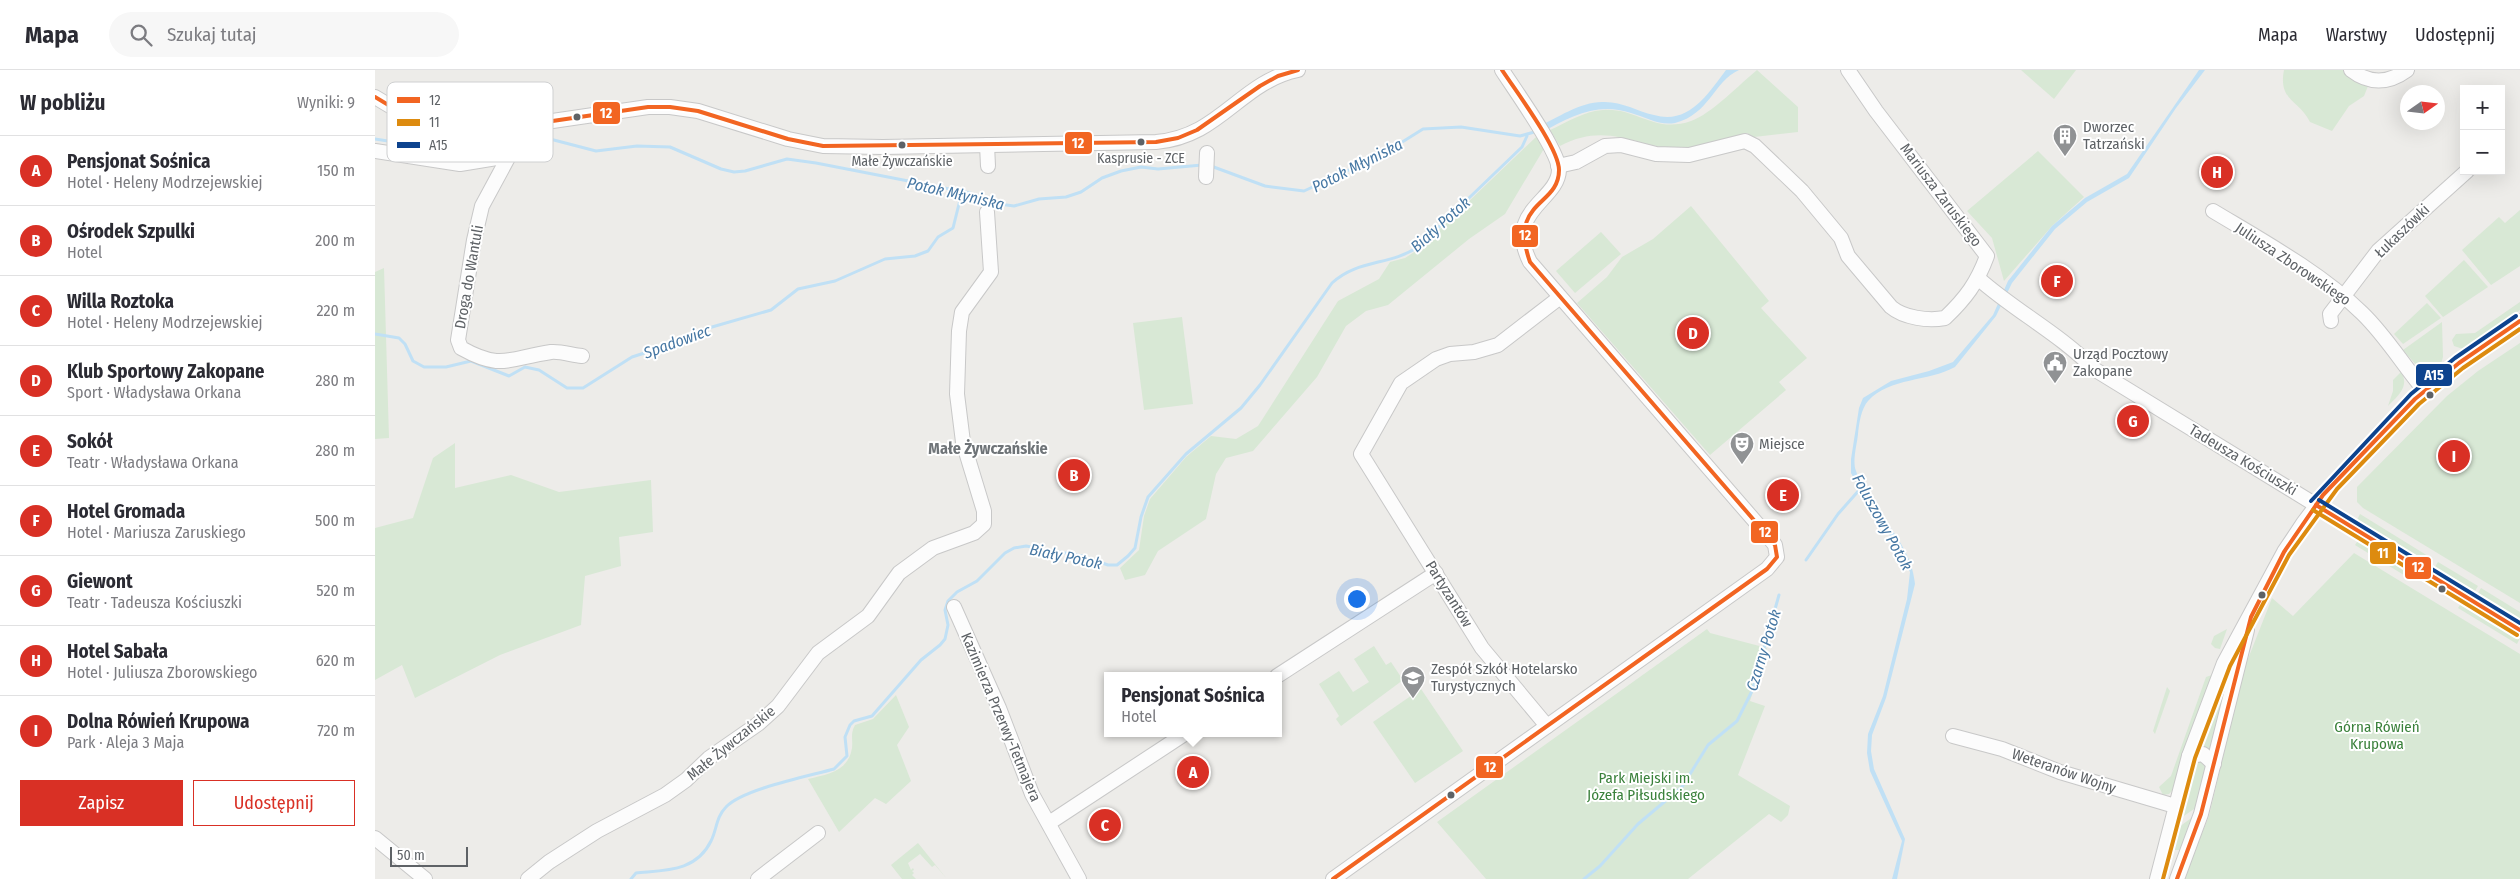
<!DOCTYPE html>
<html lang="pl">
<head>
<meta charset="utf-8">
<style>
  :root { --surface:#fff; --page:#f7f7f7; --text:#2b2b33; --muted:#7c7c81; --line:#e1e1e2; --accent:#d93025 }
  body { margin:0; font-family:"Fira Sans Condensed",sans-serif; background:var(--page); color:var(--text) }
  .controls { position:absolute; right:15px; top:15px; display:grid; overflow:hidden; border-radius:0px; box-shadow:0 5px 20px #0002 }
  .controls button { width:45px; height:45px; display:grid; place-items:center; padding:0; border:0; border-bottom:1px solid var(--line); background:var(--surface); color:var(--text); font:25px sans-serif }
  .compass { position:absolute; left:2025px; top:15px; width:45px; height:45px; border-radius:50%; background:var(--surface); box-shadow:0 5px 20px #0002; rotate:76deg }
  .scale { position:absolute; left:15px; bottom:12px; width:78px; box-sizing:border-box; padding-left:5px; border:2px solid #5e6266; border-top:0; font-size:14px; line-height:18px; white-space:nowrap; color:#5e6266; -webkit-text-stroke:4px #fff; paint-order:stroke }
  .you { position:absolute; left:981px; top:528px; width:18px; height:18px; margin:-12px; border:4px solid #fff; border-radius:50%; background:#1a73e8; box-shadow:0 0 0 8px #1a73e833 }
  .badge { display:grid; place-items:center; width:32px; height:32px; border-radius:50%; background:var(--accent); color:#fff; font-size:16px; font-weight:700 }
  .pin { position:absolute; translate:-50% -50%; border:2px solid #fff; box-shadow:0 1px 5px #0006 }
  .popup { position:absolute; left:729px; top:602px; width:178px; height:65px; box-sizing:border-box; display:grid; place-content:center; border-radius:0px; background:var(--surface); filter:drop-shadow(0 1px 4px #0005); font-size:16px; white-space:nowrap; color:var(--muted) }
  .popup b { font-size:19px; color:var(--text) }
  .popup::after { content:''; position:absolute; left:50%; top:100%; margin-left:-10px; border:10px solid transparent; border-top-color:var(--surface) }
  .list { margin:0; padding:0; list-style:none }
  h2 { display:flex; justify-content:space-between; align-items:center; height:65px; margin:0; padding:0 20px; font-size:21px }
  h2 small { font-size:16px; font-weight:400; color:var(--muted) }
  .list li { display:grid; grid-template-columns:32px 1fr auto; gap:15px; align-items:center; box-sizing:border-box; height:70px; padding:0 20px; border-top:1px solid var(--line) }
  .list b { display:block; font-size:19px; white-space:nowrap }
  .list p { margin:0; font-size:16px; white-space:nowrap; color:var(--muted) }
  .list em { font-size:16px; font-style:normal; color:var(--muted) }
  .actions { display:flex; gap:10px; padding:15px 20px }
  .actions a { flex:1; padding:11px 0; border:1px solid var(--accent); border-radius:0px; text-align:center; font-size:18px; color:var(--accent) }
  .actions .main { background:var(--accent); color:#fff }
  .icon { flex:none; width:28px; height:28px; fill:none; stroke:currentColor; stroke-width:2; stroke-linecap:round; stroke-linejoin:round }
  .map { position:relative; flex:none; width:2145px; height:809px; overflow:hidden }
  header { display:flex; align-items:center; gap:30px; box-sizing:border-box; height:70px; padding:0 25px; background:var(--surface); border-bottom:1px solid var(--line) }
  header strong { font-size:24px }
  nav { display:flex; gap:28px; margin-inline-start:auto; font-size:18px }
  .search { width:350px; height:45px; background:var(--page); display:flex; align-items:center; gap:12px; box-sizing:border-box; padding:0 18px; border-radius:28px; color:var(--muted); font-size:19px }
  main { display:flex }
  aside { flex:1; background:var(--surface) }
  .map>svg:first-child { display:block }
  .green { fill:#d8e8d5 }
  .water { fill:#c0e0f5 }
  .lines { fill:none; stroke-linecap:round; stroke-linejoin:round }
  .stream { stroke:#c0e0f5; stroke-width:3 }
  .minor-casing { stroke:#c8c8c8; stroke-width:16 }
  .minor { stroke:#fcfcfc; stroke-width:14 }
  .bus-1-casing { stroke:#fff; stroke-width:8 }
  .bus-2-casing { stroke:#fff; stroke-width:8 }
  .bus-3-casing { stroke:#fff; stroke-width:8 }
  .bus-1 { stroke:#f26522; stroke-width:4 }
  .bus-2 { stroke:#dd8b0f; stroke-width:4 }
  .bus-3 { stroke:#0d438e; stroke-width:4 }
  .bus-dot { fill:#5e6266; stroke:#fff; stroke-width:2 }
  .labels { text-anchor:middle; stroke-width:4; stroke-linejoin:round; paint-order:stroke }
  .bus-label { font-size:14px; fill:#5e6266; stroke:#fff }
  .poi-label { font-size:15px; fill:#5e6266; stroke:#fff; text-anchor:start }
  .street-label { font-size:15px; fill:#5e6266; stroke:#fff }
  .park-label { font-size:15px; fill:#3a813b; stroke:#fff }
  .water-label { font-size:16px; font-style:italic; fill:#4677a3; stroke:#fff }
  .neighbourhood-label { font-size:16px; font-weight:bold; fill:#6f7478; stroke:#fff }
  .key { fill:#fff; stroke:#cfd0d1; stroke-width:1 }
  .key-label { font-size:14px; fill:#5e6266 }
  .line-badge { stroke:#fff; stroke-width:2 }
  .badge-label { font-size:14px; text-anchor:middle; font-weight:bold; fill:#fff }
</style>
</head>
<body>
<header>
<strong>Mapa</strong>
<div class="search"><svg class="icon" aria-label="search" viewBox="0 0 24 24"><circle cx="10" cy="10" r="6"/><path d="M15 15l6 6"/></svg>Szukaj tutaj</div>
<nav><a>Mapa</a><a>Warstwy</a><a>Udostępnij</a></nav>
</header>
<main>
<aside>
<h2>W pobliżu<small>Wyniki: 9</small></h2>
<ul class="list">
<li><span class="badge">A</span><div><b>Pensjonat Sośnica</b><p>Hotel · Heleny Modrzejewskiej</p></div><em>150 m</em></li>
<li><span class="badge">B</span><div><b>Ośrodek Szpulki</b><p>Hotel</p></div><em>200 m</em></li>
<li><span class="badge">C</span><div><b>Willa Roztoka</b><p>Hotel · Heleny Modrzejewskiej</p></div><em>220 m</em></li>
<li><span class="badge">D</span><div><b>Klub Sportowy Zakopane</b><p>Sport · Władysława Orkana</p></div><em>280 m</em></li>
<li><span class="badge">E</span><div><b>Sokół</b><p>Teatr · Władysława Orkana</p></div><em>280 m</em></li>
<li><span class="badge">F</span><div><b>Hotel Gromada</b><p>Hotel · Mariusza Zaruskiego</p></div><em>500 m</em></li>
<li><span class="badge">G</span><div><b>Giewont</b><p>Teatr · Tadeusza Kościuszki</p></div><em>520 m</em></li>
<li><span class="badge">H</span><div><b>Hotel Sabała</b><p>Hotel · Juliusza Zborowskiego</p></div><em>620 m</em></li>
<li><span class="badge">I</span><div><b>Dolna Rówień Krupowa</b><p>Park · Aleja 3 Maja</p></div><em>720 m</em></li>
</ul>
<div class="actions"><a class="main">Zapisz</a><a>Udostępnij</a></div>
</aside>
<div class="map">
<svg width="2145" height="809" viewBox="0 0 2145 809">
  <rect width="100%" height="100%" fill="#edece9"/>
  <g class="green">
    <path d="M 1382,0 L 1423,37 L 1423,62 L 1379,67 L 1372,63 C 1352,69 1329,79 1308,79 C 1263,79 1233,50 1185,76 L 1175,60 C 1191,53 1209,41 1228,40 C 1261,37 1279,64 1316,51 C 1335,45 1366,13 1382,0 Z"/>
    <path d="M 1646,0 L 1701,0 L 1679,29 Z"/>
    <path d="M 1909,0 L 1971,0 L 1993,16 L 1989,26 L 1974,36 L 1957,61 L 1935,52 C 1924,30 1903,31 1909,0 Z"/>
    <path d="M 1161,67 L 1170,77 L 1130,144 L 1094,169 L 1013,235 L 991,241 L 971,256 L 942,307 L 878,381 L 851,388 L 841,404 L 831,449 L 783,481 L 770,505 L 750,510 L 745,498 L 764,480 L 769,446 L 775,429 L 811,387 L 836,366 L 861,369 L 883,356 L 963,231 L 1004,209 L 1015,192 L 1030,188 L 1044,179 Z"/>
    <path d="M 1663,81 L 1709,127 L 1677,156 L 1629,211 L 1617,168 L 1592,141 Z"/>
    <path d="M 1316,136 L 1394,231 L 1386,238 L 1432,288 L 1404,312 L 1411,320 L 1335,385 L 1202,233 L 1232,207 L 1247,187 L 1278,169 Z"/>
    <path d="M 2145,140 L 2145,196 L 2116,215 L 2087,180 L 2124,147 L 2130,153 Z"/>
    <path d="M 1226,162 L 1246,184 L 1200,223 L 1181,201 Z"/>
    <path d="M 2089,190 L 2113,217 L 2068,247 L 2050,226 Z"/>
    <path d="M 9,198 L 14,368 L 0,369 L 0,202 Z"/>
    <path d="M 2145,232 L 2145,240 L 2088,279 L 2079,276 L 2077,270 L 2081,264 L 2100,263 Z"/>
    <path d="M 2052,233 L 2066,248 L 2028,274 L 2019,264 Z"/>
    <path d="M 807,247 L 818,334 L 769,340 L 758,253 Z"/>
    <path d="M 2067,252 L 2068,287 L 2066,294 L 2054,300 L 2042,296 L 2028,280 Z"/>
    <path d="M 2145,273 L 2145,533 L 1988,438 L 1982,432 L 1982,417 L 2072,326 L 2103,301 Z"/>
    <path d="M 2026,302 C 2035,316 2023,326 2013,336 L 2018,321 L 2018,310 Z"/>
    <path d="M 80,373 L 80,418 L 136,405 L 184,422 L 276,410 L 278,462 L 244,467 L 246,496 L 210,506 L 206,555 L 125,585 L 40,628 L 27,595 L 0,610 L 0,458 L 38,448 L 58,388 Z"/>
    <path d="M 1985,444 L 2053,486 L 2050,491 L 1982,450 Z"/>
    <path d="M 1984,469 L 2040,506 L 2037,510 L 1980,475 Z"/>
    <path d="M 1979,483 L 2145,584 L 2145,809 L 1808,809 L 1834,746 L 1869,599 L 1897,528 L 1918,546 Z"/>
    <path d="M 2063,492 L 2103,516 L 2100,521 L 2060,497 Z"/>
    <path d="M 2106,518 L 2145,542 L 2145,549 L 2103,523 Z"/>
    <path d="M 2085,535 L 2145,568 L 2142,574 L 2083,538 Z"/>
    <path d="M 1332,559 L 1335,563 L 1392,578 L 1375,631 L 1390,636 L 1363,705 L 1415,736 L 1413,745 L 1406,752 L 1394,744 L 1313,809 L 1111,809 L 1062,752 Z"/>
    <path d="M 1852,559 L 1845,579 L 1840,578 L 1836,574 L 1839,566 Z"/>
    <path d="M 999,576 L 1011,595 L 1016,592 L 1028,610 L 966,656 L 961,649 L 964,646 L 944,614 L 964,601 L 978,622 L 994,612 L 979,589 Z"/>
    <path d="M 1855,604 L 1836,682 L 1823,679 L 1850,606 Z"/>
    <path d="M 1837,605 L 1816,661 L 1798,720 L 1794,724 L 1788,725 L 1784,717 L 1796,706 L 1831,607 Z"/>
    <path d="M 1792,617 L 1795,621 L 1780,664 L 1778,661 Z"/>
    <path d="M 1046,619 L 1088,681 L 1040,713 L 998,652 Z"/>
    <path d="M 521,625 L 534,657 L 522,675 L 536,711 L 511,734 L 500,728 L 464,762 L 433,709 C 453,704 473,702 477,678 C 478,669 475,664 480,655 L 498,649 Z"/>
    <path d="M 1825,690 L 1831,694 L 1822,739 L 1819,739 L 1803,750 L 1818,694 Z"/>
    <path d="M 1819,746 L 1806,780 L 1799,780 L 1797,775 L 1801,756 L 1804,757 Z"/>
    <path d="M 543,773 L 572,809 L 560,795 L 557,797 L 545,784 L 533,793 L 536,800 L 538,798 L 539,800 L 537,801 L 539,803 L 537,805 L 541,809 L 527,809 L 516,795 Z"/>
  </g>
  <g class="water">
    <path d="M 1351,0 L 1364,0 C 1338,12 1335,44 1300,53 C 1285,56 1270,47 1256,43 C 1222,32 1196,46 1166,63 L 1163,57 C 1182,48 1205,32 1227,32 C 1247,31 1261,41 1279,45 C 1314,55 1333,24 1351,0 Z"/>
    <path d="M 1824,0 L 1830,0 L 1801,38 L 1754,108 L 1712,132 L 1680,159 L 1637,213 L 1621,246 L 1580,297 C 1553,312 1515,307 1493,331 C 1486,339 1484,354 1483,364 C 1482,375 1477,391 1481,401 C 1495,442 1536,469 1540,514 L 1511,628 L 1497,665 L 1496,681 L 1499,699 L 1530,769 L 1522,809 L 1517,809 L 1527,771 L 1495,701 L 1492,683 L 1493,664 L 1508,626 L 1532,529 L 1535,502 L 1510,457 L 1494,437 L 1476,403 L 1476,389 L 1484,338 L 1488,328 L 1516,311 L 1554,301 L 1578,292 L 1618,245 L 1633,211 L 1677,156 L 1710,128 L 1752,104 Z"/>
  </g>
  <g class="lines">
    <g class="stream">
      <path d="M 0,69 L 96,84 L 135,76"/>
      <path d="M 148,73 L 175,69 L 221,81 L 262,76 L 295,77 L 346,99 L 359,102 L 370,101 L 412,89 L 441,93 L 595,123 L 624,134 L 639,136 L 664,129 L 691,127 L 706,122 L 727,108 L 746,101 L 766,97 L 783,99 L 827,95"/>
      <path d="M 836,96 L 890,116 L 929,121 L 1008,84 L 1048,59 L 1086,57 L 1145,66 L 1163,61"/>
      <path d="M 0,264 L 24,268 L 30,274 L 38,291 L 49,297 L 71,297 L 96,291 L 134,306 L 150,297 L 164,300 L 192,318 L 208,318 L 257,287 L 313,269 L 337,257 L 396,240 L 423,219 L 460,211 L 510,189 L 540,186 L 553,181 L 563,167 L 578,158 L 587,122"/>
      <path d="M 1431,490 L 1463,444 L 1486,418"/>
      <path d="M 256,809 L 261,803 C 290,800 321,802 336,771 C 342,759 341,747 351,737 C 368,719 434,706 459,699 L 472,686 L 470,667 L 475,655 L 479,651 L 497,646 L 546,590 L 565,575 L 570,569 L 573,555 L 570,540 L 573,531 L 582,522 L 602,511 L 630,483 L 639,478 L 651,476 L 707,486 L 733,495 L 742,495 L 753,486 L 760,478 L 766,447 L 773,427 L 811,384 L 866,338 L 885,315 L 957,213 C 983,189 1014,196 1043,177 L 1147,77 L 1152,66"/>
      <path d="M 1209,809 L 1225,796 L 1263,754 L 1307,717 L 1333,675 L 1362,651 L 1377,621 L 1404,525"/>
    </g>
    <defs>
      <g id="minor">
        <path d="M 1976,0 C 1994,14 2013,14 2032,0"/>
        <path d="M 0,27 L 35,48 L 50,53 L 78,56 L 157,54 L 273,37 L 295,37 L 323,41 L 413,69 L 448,76 L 508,77 L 781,72 C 845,67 865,12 923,0"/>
        <path d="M 157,54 L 134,86 L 107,136 L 99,170 L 83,270 L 86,278 C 127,301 134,288 176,282 C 185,281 197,285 207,286"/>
        <path d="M 612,75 L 613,96"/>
        <path d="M 0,81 L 85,94 L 134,86"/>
        <path d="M 1183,96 L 1201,92 L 1230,76 L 1246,75 L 1281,84 L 1314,85 L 1370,71 L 1380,76 L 1427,121 L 1466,168 L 1473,186 L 1516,237 C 1529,248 1553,251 1570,248 C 1591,228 1602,213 1612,186 L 1501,41 L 1473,0"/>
        <path d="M 831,107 L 832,83"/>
        <path d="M 1838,141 C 1888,171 1946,203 1987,243 C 2011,266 2028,295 2050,321"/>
        <path d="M 1604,209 C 1640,241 1685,264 1719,299 L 2145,560"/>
        <path d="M 1956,251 L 1955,244 L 2003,181 L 2092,101"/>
        <path d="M 579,537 L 624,638 L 657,724 L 704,809"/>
        <path d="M 902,606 L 1061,503"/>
        <path d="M 1172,656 L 1107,578 L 986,384 L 1026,313 L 1061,289 L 1075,284 L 1099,282 L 1123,275 L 1184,228"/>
        <path d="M 1578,666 L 1627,679 L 1685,702 L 1800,736"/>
        <path d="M 1814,686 L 1828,684 L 1839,694"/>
        <path d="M 674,753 L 811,663"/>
        <path d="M 0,768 L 50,809"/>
        <path d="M 153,809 L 174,792 L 222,761 L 290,725 L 311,710 L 334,688 L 383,654 L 403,636 L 443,583 L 493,546 L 524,503 L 558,478 L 599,463 L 609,454 L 609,441 L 588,372 L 582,324 L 584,261 L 587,242 L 616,202 L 612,142"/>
        <path d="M 383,809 L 443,763"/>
        <path d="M 958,809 L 1392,499 L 1402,487 L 1400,475 L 1391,464 L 1155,192 C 1129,140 1183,131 1184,100 C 1184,81 1139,19 1127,0"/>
        <path d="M 1782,809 L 1814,686 L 1849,593 L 1909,482 L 1929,452 L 1957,415 L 2040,329 L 2084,293 L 2145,251"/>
        <path d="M 1802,809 L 1826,744 L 1872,560"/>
      </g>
    </defs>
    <use href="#minor" class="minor-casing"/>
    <use href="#minor" class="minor"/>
    <defs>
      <g id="bus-1">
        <path d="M 0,27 L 35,48 L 50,53 L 78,56 L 157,54 L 273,37 L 295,37 L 323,41 L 413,69 L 448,76 L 781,72 L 803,68 L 822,60 L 885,16 L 903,6 L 923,0"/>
        <path d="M 1941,435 L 2145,560"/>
        <path d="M 958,809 L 1392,499 L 1402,487 L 1400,475 L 1391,464 L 1155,192 C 1133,130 1184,137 1184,100 C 1184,78 1140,20 1127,0"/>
        <path d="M 1802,809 L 1826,744 L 1876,547 L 1909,482 L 1948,425 L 2040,329 L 2084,293 L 2145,251"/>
      </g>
      <g id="bus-2">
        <path d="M 1938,440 L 2142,565"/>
        <path d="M 1788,809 L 1820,688 L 1855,596 L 1914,485 L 1962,419 L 2044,334 L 2088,298 L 2145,259"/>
      </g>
      <g id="bus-3">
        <path d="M 1944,430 L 2145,553"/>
        <path d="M 1936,431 L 2036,324 L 2080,288 L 2141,246"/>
      </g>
    </defs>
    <use href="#bus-1" class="bus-1-casing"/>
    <use href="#bus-2" class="bus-2-casing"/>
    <use href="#bus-3" class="bus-3-casing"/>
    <use href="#bus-1" class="bus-1"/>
    <use href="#bus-2" class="bus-2"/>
    <use href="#bus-3" class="bus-3"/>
  </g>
  <defs>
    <symbol id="building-pin" viewBox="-11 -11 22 30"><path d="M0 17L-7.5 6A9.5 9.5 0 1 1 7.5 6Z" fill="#909294" stroke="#fff"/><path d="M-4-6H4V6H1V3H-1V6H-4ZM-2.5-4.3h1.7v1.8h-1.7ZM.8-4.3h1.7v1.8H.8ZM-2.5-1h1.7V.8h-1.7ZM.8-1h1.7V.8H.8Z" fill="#fff"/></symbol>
    <symbol id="civic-pin" viewBox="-11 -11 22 30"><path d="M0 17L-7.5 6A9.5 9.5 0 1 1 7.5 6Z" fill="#909294" stroke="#fff"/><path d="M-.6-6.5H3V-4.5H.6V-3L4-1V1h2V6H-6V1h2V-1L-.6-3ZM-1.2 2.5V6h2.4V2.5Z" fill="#fff"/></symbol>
    <symbol id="theatre-pin" viewBox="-11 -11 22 30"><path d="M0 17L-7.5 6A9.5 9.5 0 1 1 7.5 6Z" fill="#909294" stroke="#fff"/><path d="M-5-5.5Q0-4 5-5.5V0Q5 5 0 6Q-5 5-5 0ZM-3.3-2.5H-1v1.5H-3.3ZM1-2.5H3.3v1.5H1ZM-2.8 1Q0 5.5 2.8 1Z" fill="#fff"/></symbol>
    <symbol id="school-pin" viewBox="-11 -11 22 30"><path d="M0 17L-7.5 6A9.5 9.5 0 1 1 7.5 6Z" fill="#909294" stroke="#fff"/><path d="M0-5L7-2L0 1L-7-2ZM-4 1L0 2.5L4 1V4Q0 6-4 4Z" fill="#fff"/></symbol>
  </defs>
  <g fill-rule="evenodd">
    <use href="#building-pin" x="1676" y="52" width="28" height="38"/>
    <use href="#civic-pin" x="1666" y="279" width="28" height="38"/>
    <use href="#theatre-pin" x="1353" y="360" width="28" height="38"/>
    <use href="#school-pin" x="1024" y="594" width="28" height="38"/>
  </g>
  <g class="bus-dot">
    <circle cx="202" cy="47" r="4.5"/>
    <circle cx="766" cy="72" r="4.5"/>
    <circle cx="527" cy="75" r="4.5"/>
    <circle cx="2055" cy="325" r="4.5"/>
    <circle cx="2067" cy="519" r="4.5"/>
    <circle cx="1887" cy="525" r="4.5"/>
    <circle cx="1076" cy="725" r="4.5"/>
  </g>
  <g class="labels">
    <g class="bus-label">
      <text x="766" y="93">Kasprusie - ZCE</text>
      <text x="527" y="96">Małe Żywczańskie</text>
    </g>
    <g class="poi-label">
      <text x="1708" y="62">Dworzec<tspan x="1708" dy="17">Tatrzański</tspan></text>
      <text x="1698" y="289">Urząd Pocztowy<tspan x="1698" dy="17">Zakopane</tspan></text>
      <text x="1384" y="379">Miejsce</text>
      <text x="1056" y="604">Zespół Szkół Hotelarsko<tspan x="1056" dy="17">Turystycznych</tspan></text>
    </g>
    <g class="street-label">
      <text transform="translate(1566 125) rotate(53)" y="5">Mariusza Zaruskiego</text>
      <text transform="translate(2027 161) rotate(-44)" y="5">Łukaszówki</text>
      <text transform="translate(1918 194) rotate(34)" y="5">Juliusza Zborowskiego</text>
      <text transform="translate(94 207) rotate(-80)" y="5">Droga do Wantuli</text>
      <text transform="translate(1868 390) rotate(31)" y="5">Tadeusza Kościuszki</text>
      <text transform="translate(1074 524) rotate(58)" y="5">Partyzantów</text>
      <text transform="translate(626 647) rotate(67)" y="5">Kazimierza Przerwy-Tetmajera</text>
      <text transform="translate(356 673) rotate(-39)" y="5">Małe Żywczańskie</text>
      <text transform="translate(1689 701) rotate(19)" y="5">Weteranów Wojny</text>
    </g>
    <g class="park-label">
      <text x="2002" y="662">Górna Rówień<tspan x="2002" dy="17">Krupowa</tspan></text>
      <text x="1271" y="713">Park Miejski im.<tspan x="1271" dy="17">Józefa Piłsudskiego</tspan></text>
    </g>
    <g class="water-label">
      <text transform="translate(982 95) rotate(-27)" y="6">Potok Młyniska</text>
      <text transform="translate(581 123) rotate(13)" y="6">Potok Młyniska</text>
      <text transform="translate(1065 154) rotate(-42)" y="6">Biały Potok</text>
      <text transform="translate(302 271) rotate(-20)" y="6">Spadowiec</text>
      <text transform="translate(1508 452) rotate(61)" y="6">Foluszowy Potok</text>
      <text transform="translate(691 486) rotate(12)" y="6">Biały Potok</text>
      <text transform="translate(1388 580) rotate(-73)" y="6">Czarny Potok</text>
    </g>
    <g class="neighbourhood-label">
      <text x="613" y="384">Małe Żywczańskie</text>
    </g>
  </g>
  <rect x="12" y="12" width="166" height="80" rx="8" class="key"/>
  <rect x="22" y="27" width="23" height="6" fill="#f26522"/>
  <rect x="22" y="49" width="23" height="7" fill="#dd8b0f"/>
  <rect x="22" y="72" width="23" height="6" fill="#0d438e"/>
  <g class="key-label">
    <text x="54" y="35">12</text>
    <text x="54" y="57">11</text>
    <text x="54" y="80">A15</text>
  </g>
  <g class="line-badge">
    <rect x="217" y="31" width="29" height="24" rx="5" fill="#f26522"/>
    <rect x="689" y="61" width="29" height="24" rx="5" fill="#f26522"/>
    <rect x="1136" y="154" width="28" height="24" rx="5" fill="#f26522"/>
    <rect x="2040" y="293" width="38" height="24" rx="5" fill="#0d438e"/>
    <rect x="1375" y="450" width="29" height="24" rx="5" fill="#f26522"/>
    <rect x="1994" y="471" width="28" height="24" rx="5" fill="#dd8b0f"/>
    <rect x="2029" y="486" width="28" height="24" rx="5" fill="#f26522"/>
    <rect x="1100" y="685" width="29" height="24" rx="5" fill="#f26522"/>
  </g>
  <g class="badge-label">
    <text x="231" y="48">12</text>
    <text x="703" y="78">12</text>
    <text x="1150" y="170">12</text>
    <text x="2059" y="310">A15</text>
    <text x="1390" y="467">12</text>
    <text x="2008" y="488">11</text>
    <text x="2043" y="502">12</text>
    <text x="1115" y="702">12</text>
  </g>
</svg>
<div class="controls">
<button>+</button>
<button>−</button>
</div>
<svg class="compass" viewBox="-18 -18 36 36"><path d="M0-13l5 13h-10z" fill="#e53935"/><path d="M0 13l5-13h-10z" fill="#7c7c81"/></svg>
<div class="scale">50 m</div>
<div class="you"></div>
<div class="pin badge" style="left:818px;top:702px">A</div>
<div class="popup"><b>Pensjonat Sośnica</b>Hotel</div>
<div class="pin badge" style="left:699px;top:405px">B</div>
<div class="pin badge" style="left:730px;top:755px">C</div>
<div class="pin badge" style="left:1318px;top:263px">D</div>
<div class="pin badge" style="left:1408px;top:425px">E</div>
<div class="pin badge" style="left:1682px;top:211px">F</div>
<div class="pin badge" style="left:1758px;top:351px">G</div>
<div class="pin badge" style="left:1842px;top:102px">H</div>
<div class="pin badge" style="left:2079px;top:386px">I</div>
</div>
</main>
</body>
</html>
